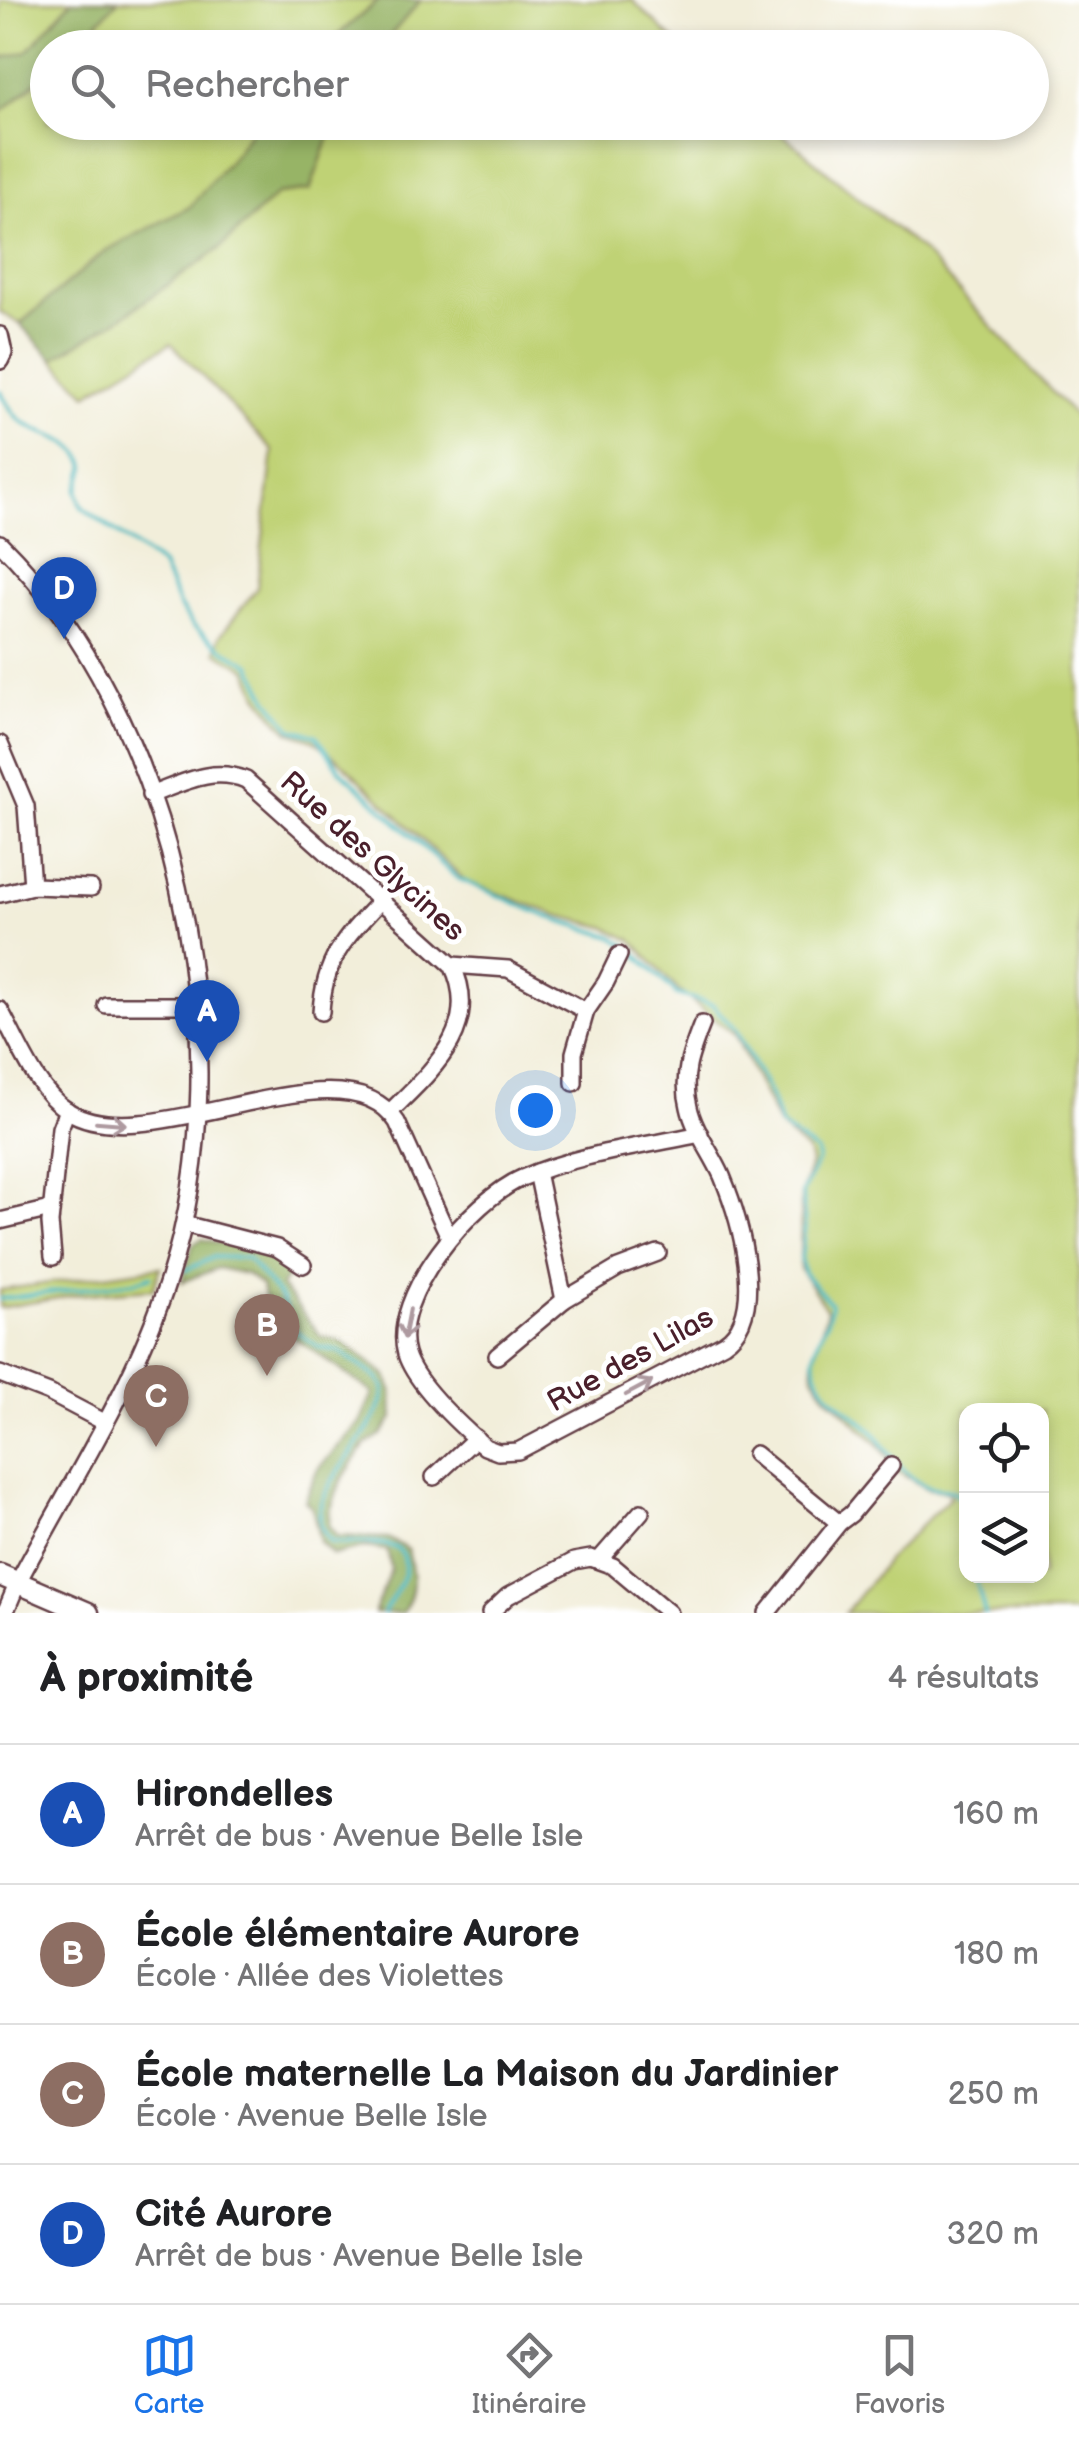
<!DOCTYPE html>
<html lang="fr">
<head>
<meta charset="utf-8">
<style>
  :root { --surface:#fff; --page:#f2f2f2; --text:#202124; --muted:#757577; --line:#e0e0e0; --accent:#1a73e8 }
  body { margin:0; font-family:"Balsamiq Sans",sans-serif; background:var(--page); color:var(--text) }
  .controls { position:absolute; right:30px; bottom:30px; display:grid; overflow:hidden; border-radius:20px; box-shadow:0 5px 15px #0003 }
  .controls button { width:90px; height:90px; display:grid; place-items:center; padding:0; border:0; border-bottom:2px solid var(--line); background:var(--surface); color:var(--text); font:50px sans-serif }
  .you { position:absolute; left:535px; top:1110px; width:35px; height:35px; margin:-25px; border:8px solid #fff; border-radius:50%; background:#1a73e8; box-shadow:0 0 0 15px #1a73e833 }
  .badge { display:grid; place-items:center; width:65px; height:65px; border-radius:50%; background:var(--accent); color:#fff; font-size:32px; font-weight:700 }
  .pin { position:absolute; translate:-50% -82px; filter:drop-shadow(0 2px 5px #0008) }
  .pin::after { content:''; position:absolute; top:52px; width:35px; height:30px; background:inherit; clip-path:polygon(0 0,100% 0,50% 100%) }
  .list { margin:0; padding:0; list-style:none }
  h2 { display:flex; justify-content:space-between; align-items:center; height:130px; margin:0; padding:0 40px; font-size:42px }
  h2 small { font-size:32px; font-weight:400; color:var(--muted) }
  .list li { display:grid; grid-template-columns:65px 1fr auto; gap:30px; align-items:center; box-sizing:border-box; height:140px; padding:0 40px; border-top:2px solid var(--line) }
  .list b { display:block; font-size:38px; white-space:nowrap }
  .list p { margin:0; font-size:32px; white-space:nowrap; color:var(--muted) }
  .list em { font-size:32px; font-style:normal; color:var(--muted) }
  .icon { flex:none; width:55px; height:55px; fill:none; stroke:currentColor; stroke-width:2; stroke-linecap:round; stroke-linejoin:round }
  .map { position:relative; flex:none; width:1079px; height:1613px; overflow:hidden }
  .search { position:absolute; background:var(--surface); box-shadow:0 5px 15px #0003; left:30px; right:30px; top:30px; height:110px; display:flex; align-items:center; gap:25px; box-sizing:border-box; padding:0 35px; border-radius:55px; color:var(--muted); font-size:38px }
  .sheet { height:690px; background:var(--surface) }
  nav { display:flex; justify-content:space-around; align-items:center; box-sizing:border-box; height:140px; border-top:2px solid var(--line); background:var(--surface); font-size:28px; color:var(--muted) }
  nav a { display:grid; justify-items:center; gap:5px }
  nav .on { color:var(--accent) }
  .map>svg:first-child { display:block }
  .green { fill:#bfd275; stroke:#847850; stroke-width:2.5; fill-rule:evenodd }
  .forest { fill:#97b466; stroke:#706a48; stroke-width:2.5 }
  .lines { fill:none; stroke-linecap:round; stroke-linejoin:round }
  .stream { stroke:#4ab9c0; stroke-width:4 }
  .street-casing { stroke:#633e45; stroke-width:20 }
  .secondary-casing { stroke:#633e45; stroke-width:25 }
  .street { stroke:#fff; stroke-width:15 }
  .secondary { stroke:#fff; stroke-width:20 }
  .oneway { stroke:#ae9aa0 }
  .labels { text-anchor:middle; stroke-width:10; stroke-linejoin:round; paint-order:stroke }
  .street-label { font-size:30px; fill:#4a1f2b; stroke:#fff }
</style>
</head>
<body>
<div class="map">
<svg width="1079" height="1613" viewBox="0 0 1079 1613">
  <rect width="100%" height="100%" fill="#fff"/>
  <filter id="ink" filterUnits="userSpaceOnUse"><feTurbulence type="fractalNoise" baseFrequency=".01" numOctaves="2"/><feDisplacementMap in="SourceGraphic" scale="20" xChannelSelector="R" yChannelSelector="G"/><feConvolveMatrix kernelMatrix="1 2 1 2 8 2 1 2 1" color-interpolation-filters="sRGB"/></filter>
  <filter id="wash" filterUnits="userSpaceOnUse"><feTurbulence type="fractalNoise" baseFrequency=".0048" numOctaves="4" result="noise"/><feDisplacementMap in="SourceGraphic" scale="40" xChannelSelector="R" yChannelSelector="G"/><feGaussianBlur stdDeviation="2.25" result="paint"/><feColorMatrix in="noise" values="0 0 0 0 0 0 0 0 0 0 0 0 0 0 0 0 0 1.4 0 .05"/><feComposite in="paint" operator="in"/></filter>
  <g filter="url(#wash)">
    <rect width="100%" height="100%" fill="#f2eeda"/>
    <g class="green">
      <path d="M 0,0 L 72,0 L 27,52 L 3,58 L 0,51 Z"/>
      <path d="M 118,0 L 379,0 L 324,47 L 75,48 Z"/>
      <path d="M 421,0 L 632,0 L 681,47 L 380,47 Z"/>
      <path d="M 47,73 L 48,122 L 256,123 L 238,150 L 190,207 L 105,251 L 20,324 L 0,312 L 0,113 Z"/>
      <path d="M 768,122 L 922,251 L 1079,421 L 1079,1613 L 845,1613 L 891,1556 L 951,1496 L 947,1491 L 928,1489 L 898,1472 L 879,1445 L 825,1394 L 814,1376 L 813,1362 L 827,1310 L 800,1269 L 801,1196 L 811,1163 L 808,1152 L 779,1126 L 735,1035 L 678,990 L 632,940 L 605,927 L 557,915 L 465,881 L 341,762 L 314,740 L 290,732 L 279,722 L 258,695 L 248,670 L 216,652 L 220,636 L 257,588 L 273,451 L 171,343 L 87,394 L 53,359 L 122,317 L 219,249 L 277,194 L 310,190 L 334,123 ZM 966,1410 L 1042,1410 L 1042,1576 L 966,1576 Z"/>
      <path d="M 161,1267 L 153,1289 L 75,1295 L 0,1308 L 0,1290 Z"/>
    </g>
    <g class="forest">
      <path d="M 72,0 L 118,0 L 75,47 L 48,48 L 47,73 L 0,113 L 0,51 L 3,58 L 27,52 Z"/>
      <path d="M 379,0 L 421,0 L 380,47 L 324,47 Z"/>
      <path d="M 256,123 L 334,123 L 310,190 L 277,194 L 219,249 L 122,317 L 53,359 L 20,324 L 105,251 L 190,207 L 238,150 Z"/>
      <path d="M 202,1239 L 278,1255 L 289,1274 L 281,1286 L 321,1336 L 342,1341 L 387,1376 L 392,1392 L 393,1418 L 381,1435 L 364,1446 L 341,1481 L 330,1511 L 329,1526 L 337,1536 L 388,1538 L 408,1550 C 414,1574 417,1592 402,1613 L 374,1613 L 391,1569 L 387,1550 L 365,1547 L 333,1555 L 320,1542 L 312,1507 L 305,1501 L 317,1470 L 360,1422 L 373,1393 L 271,1321 L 261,1285 L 246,1274 L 218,1268 L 182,1282 L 193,1244 Z"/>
    </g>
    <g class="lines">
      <g class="stream">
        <path d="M 0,391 C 5,401 11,412 19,419 C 41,439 75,434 86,466 L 77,491 L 82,507 L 162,566 L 180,607 L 193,626 L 224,650 L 251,665 L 268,699 L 292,729 L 316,735 L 340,770 L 457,878 L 546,916 L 613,937 L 631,949 L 677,994 L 713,1005 L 736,1031 L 769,1093 L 781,1126 L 817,1152 L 818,1160 L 802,1193 L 805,1226 L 801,1260 L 804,1273 L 831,1304 C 830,1325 811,1343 815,1364 C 820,1399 853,1409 874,1433 C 889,1451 900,1472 922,1484 C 943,1495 952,1479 966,1507"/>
        <path d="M 186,1270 L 214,1257 L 247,1258 L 282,1299 L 292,1328 L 318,1347 L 339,1351 L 379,1379 L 384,1387 C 387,1432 285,1503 332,1542 C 356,1545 418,1532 403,1577 C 399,1590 389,1601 384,1613"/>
        <path d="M 0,1299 L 134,1282 L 151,1276"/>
        <path d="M 975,1576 L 985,1613"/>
      </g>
    </g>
  </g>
  <g filter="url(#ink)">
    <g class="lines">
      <defs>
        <g id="street">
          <path d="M 0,335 L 4,353 L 0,361"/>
          <path d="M 0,543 C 175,716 244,1045 169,1278 C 135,1385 70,1483 18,1582 L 5,1613"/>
          <path d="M 0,744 L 26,806 L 32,886"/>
          <path d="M 150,795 C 183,783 212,766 246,780 L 452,965 C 483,1028 431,1071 390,1112"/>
          <path d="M 0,894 L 32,886 L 91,888"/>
          <path d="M 452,965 L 508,969 L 586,1011 L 606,982 L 619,955"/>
          <path d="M 106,1005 L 196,1005"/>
          <path d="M 0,1010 C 18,1042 36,1091 68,1111 C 150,1162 343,1037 397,1122 L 449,1237"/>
          <path d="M 321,1012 C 324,958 346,937 382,899"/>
          <path d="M 574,1083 L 574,1053 L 586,1011"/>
          <path d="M 700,1134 C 641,1147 577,1154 522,1178 C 472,1200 389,1297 406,1354 C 415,1384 461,1426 485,1447 L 498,1452 L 518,1451 L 724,1343 C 769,1314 739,1217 722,1176 C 712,1153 694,1131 689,1107 C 681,1076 691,1052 702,1024"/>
          <path d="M 0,1221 L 51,1209"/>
          <path d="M 184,1224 L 277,1248 L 303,1265"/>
          <path d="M 53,1257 L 50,1223 L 60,1128 L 67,1110"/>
          <path d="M 564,1300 L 618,1268 L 658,1253"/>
          <path d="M 497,1356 L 564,1300 L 537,1172"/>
          <path d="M 0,1374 L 49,1393 L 104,1422"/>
          <path d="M 755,1454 L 839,1523"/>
          <path d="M 434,1477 L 476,1438"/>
          <path d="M 599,1560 L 641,1512"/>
          <path d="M 490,1613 L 508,1596 L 574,1561 L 591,1558 L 613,1566 L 669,1613"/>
          <path d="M 767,1613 L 839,1523 L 851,1514 L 891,1466"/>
        </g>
        <path id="secondary" d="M 0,1575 L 88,1613"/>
      </defs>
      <use href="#street" class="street-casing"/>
      <use href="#secondary" class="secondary-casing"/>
      <use href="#street" class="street"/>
      <use href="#secondary" class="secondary"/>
    </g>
    <defs><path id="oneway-shaft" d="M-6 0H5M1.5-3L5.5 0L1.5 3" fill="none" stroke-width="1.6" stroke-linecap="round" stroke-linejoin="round" transform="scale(2.5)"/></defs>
    <g class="oneway">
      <use href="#oneway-shaft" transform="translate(111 1123) rotate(5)"/>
      <use href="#oneway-shaft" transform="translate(407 1324) rotate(101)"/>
      <use href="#oneway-shaft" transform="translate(639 1388) rotate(-28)"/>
    </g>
  </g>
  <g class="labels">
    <g class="street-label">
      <text transform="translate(373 856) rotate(42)" y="10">Rue des Glycines</text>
      <text transform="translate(630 1359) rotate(-29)" y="10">Rue des Lilas</text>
    </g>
  </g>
</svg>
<div class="controls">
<button><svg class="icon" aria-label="locate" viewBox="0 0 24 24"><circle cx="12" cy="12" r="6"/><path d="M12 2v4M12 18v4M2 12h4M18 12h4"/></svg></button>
<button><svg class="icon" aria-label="layers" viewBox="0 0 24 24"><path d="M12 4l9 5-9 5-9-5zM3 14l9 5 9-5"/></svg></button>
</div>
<div class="you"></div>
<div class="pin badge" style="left:207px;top:1062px;background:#1a4fb4">A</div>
<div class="pin badge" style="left:267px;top:1376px;background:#8d6e63">B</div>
<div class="pin badge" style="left:156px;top:1447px;background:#8d6e63">C</div>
<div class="pin badge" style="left:64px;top:639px;background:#1a4fb4">D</div>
<div class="search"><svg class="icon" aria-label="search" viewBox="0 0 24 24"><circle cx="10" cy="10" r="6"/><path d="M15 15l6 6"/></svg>Rechercher</div>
</div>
<section class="sheet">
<h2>À proximité<small>4 résultats</small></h2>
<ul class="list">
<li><span class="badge" style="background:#1a4fb4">A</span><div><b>Hirondelles</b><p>Arrêt de bus · Avenue Belle Isle</p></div><em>160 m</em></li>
<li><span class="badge" style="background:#8d6e63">B</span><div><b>École élémentaire Aurore</b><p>École · Allée des Violettes</p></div><em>180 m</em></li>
<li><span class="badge" style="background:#8d6e63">C</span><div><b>École maternelle La Maison du Jardinier</b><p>École · Avenue Belle Isle</p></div><em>250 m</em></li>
<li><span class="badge" style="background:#1a4fb4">D</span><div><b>Cité Aurore</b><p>Arrêt de bus · Avenue Belle Isle</p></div><em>320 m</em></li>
</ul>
</section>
<nav>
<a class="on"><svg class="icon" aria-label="map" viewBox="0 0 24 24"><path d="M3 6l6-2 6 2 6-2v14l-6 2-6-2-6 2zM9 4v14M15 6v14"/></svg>Carte</a>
<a><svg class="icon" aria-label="directions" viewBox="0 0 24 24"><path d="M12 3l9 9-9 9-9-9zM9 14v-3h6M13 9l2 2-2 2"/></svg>Itinéraire</a>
<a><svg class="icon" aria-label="saved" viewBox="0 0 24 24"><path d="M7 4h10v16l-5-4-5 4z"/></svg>Favoris</a>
</nav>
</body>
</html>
